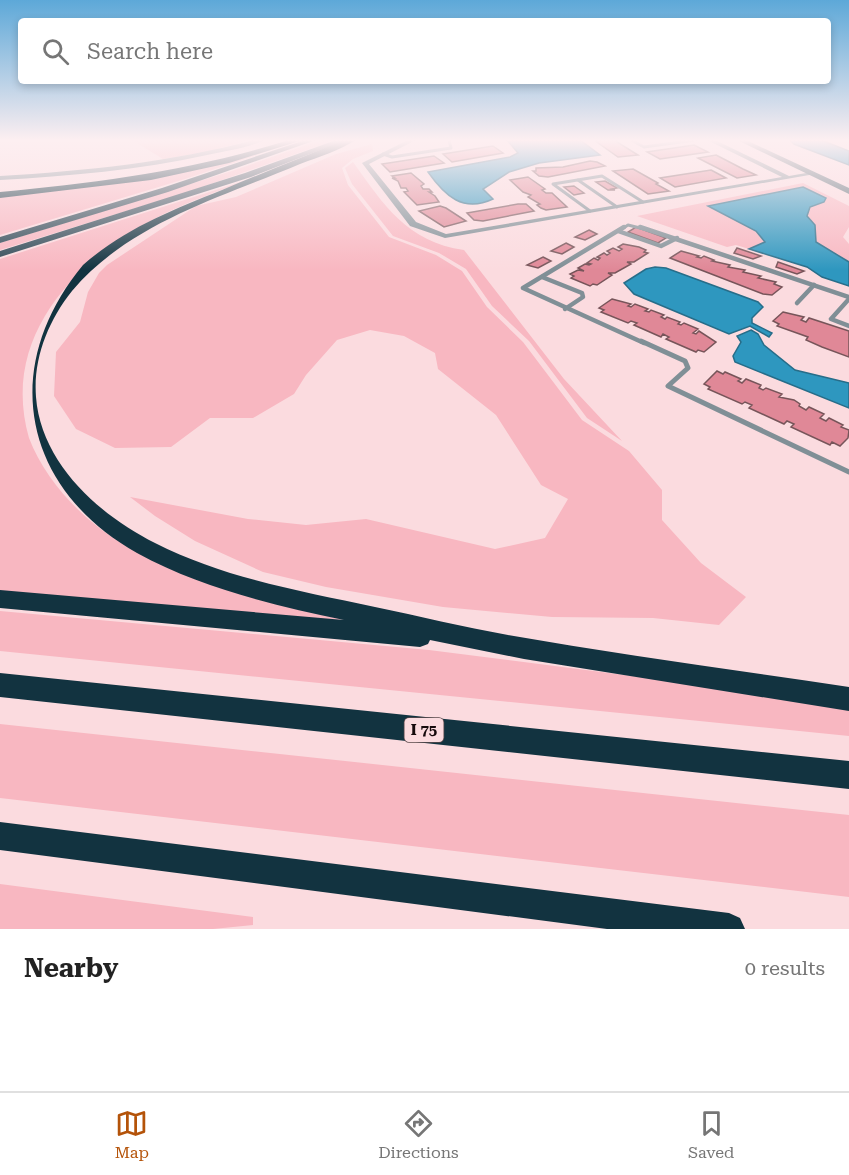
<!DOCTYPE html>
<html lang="en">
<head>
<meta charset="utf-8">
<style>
  :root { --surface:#fff; --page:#f6f6f6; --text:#222; --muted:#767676; --line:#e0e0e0; --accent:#b45309 }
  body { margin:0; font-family:"Roboto Serif",serif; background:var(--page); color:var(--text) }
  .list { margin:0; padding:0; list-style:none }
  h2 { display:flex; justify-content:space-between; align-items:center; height:78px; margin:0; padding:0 24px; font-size:26px }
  h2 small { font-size:20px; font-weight:400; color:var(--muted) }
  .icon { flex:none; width:33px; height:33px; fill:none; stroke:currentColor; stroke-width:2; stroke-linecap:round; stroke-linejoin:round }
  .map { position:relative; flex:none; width:849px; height:929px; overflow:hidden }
  .search { position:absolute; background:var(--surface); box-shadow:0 3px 9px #0003; left:18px; right:18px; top:18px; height:66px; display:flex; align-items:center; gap:15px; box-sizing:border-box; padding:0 21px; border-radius:6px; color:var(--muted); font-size:22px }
  .sheet { height:162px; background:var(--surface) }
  nav { display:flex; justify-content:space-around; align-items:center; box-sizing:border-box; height:84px; border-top:2px solid var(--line); background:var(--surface); font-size:16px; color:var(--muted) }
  nav a { display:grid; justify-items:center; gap:3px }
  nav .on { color:var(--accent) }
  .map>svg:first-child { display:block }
  .green { fill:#f8b7c1 }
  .water { fill:#2e97bf; stroke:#276d89; stroke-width:1.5 }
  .building { fill:#e08897; stroke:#77555a; stroke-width:1.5 }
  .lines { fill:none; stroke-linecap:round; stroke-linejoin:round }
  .lane-far2 { stroke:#808f96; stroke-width:3 }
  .lane-far1 { stroke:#808f96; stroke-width:4.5 }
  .lane { stroke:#808f96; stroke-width:5 }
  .street { fill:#808f96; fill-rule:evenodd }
  .secondary { fill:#516771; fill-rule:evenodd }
  .primary { fill:#304a57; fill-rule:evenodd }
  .highway { fill:#123340; fill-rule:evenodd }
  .labels { text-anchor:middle; stroke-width:4.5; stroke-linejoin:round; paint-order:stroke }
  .shield { fill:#fbdbdf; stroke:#5b494b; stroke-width:1.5 }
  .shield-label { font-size:15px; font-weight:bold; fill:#160a0c }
</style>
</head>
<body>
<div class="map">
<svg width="849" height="929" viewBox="0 0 849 929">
  <rect width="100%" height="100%" fill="#fbdbdf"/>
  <g class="green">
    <path d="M 132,140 L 249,140 L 206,152 L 163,159 Z"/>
    <path d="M 321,140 L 335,140 L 191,191 L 0,250 L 0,243 L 232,171 Z"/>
    <path d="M 372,144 L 373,151 L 353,159 L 342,168 L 348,185 L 389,237 L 436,255 L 462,271 L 487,307 L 523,342 L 582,420 L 629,451 L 662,490 L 662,520 L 701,563 L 746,597 L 719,625 L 653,618 L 552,617 L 443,607 L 326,587 L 263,572 L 195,541 L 155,516 L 130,497 L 248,519 L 306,525 L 366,519 L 495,549 L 545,538 L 568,499 L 541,485 L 496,415 L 438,369 L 435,353 L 404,336 L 370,330 L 337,340 L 306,375 L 294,394 L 253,418 L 210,418 L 171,447 L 115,448 L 76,429 L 54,396 L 56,352 L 80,322 L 88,292 L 99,273 L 107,265 L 196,206 L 236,197 L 336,154 Z"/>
    <path d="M 260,154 L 185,179 L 0,235 L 0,197 L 119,183 Z"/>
    <path d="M 353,162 C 383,204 407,242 464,250 L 564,379 L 622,441 L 587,418 L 529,341 L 492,306 L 466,269 L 439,253 L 393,236 L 352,184 L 345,168 Z"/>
    <path d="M 250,179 C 219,191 187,202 158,217 C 75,260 0,337 29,438 C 45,480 83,521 121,542 C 142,553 168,558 190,565 C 241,582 291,599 341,616 L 338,626 L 0,594 L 0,259 Z"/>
    <path d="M 803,183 L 849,206 L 849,227 L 843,237 L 849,244 L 849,262 L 816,242 L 815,225 L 807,216 L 810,207 L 824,202 L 709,206 L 756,231 L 766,242 L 749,249 L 736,245 L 727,247 L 637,216 Z"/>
    <path d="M 0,611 L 429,650 L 687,683 L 849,710 L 849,736 L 0,651 Z"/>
    <path d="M 0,724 L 849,815 L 849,897 L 0,798 Z"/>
    <path d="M 0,884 L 253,917 L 253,925 L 213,929 L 0,929 Z"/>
  </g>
  <g class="water">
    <path d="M 507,140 L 580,140 L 600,155 L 539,163 L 509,172 L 483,189 L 493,199 C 463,213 445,196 428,172 L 510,157 L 518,153 Z"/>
    <path d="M 790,140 L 821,140 L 849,151 L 849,165 L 794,144 Z"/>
    <path d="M 803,187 L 826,198 L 824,202 L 810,207 L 807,216 L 815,225 L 816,242 L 849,262 L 849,286 L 822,277 L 807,267 L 749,249 L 765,242 L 756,231 L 708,206 Z"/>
    <path d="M 655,267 L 666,268 L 758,302 L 763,307 L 752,318 L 752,323 L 772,333 L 769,337 L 750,326 L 729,334 L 634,294 L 624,283 L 646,269 Z"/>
    <path d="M 751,330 L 758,334 L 764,345 L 795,370 L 849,383 L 849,408 L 735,362 L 733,356 L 741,342 L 737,336 Z"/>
  </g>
  <g class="building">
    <path d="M 594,140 L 614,140 L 638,155 L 618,157 Z"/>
    <path d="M 694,145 L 708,152 L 660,159 L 647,152 Z"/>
    <path d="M 493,146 L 503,153 L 452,162 L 443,154 Z"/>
    <path d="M 716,155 L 743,169 L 756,175 L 737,178 L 698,158 Z"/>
    <path d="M 434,156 L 444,163 L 390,172 L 382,164 Z"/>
    <path d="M 590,161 L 597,162 L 605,166 L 548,177 L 539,176 L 533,171 L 536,171 L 536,168 L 563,167 Z"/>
    <path d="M 633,169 L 658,183 L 656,184 L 669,191 L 648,194 L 613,171 Z"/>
    <path d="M 711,170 L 726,178 L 675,187 L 660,178 Z"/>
    <path d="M 411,173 L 424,184 L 421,186 L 423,189 L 429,189 L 432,192 L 429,192 L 435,196 L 439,202 L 417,205 L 404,192 L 408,191 L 406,188 L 401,188 L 398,181 L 392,178 L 395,178 L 392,176 Z"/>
    <path d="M 528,177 L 545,189 L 542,190 L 546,193 L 552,193 L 567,207 L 546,210 L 541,208 L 537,205 L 540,204 L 528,197 L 531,195 L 523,192 L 510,180 Z"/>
    <path d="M 605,181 L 617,188 L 612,189 L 615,190 L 608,190 L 596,182 Z"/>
    <path d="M 574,186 L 584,193 L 574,195 L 564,187 Z"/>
    <path d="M 518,204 L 526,204 L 534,211 L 483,221 L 474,220 L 467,213 Z"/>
    <path d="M 440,206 L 446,208 L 466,221 L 444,227 L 419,211 Z"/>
    <path d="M 636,227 L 666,238 L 658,243 L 628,232 Z"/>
    <path d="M 589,230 L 597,234 L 585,240 L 575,237 Z"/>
    <path d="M 566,243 L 574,247 L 562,254 L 551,251 Z"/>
    <path d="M 623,244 L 639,247 L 646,250 L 644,252 L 648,253 L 634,262 L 627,262 L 631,264 L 615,273 L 608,273 L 612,275 L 597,285 L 593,284 L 590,286 L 571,278 L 574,276 L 570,274 L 578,270 L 584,271 L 578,268 L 585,264 L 589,265 L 591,264 L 587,263 L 594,258 L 598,260 L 600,258 L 597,257 L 604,253 L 607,255 L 610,253 L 607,251 L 613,248 L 619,251 L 622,249 L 618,247 Z"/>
    <path d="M 737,248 L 761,256 L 753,259 L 734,253 Z"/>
    <path d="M 681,251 L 699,256 L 697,257 L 701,258 L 704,256 L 714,260 L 712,261 L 730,265 L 728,267 L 745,270 L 743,272 L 761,276 L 758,278 L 776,282 L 774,284 L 782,287 L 772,295 L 763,294 L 670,258 Z"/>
    <path d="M 543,257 L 551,261 L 538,268 L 527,265 Z"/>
    <path d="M 778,262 L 804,271 L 797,274 L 776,267 Z"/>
    <path d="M 612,299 L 631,304 L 628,306 L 631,307 L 635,304 L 648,309 L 645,311 L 649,312 L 651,310 L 664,315 L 661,317 L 665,319 L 667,317 L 680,322 L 678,324 L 681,325 L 684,323 L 698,329 L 693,333 L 696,334 L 699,331 L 716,342 L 704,352 L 698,350 L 696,352 L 666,339 L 669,337 L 663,334 L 661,337 L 634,325 L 637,323 L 631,321 L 628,323 L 601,312 L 604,310 L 599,308 Z"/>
    <path d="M 783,312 L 804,317 L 801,320 L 806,322 L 809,318 L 849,331 L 849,357 L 822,347 L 806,340 L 808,337 L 777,326 L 779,324 L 773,321 Z"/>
    <path d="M 717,371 L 723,374 L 725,372 L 741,379 L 738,381 L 742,383 L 746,379 L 761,385 L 759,388 L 763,390 L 766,388 L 782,394 L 779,397 L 794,400 L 800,404 L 799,406 L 806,410 L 809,407 L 824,414 L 820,418 L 826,421 L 829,418 L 843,425 L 841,427 L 849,430 L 848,438 L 840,446 L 832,442 L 830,445 L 791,427 L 794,424 L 787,421 L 784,424 L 749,408 L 752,405 L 745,402 L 742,404 L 708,389 L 710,387 L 704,384 Z"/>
  </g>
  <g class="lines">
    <g class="lane-far2">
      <path d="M 631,140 L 644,147 L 695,140"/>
      <path d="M 383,154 L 392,157 L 451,148 L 449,140"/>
      <path d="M 578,180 L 617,207"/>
      <path d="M 590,211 L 553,184 L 602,176 L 643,202"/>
      <path d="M 622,229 L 628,225 L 644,229"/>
    </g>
    <g class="lane-far1">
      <path d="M 624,227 L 523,288 L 644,343"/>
      <path d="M 640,227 L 849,297"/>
      <path d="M 618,231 L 661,246 L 677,238"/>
      <path d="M 542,277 L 582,293 L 583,297 L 565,309"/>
      <path d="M 849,299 L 831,319 L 849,326"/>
      <path d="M 797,303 L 814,285"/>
    </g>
    <path class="lane" d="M 641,341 L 685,361 L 688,368 L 668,386 L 849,472"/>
    <g class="street">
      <path d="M 254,140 L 265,140 C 247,148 226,151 207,155 C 139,170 69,176 0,180 L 0,176 C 86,171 171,162 254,140 Z"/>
      <path d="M 408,140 L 416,140 L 369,164 L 416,222 L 446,234 L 782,177 L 707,140 L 715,140 L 789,176 L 812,172 L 815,174 L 445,238 L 410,226 L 362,163 Z"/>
    </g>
    <path class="secondary" d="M 737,140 L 746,140 L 849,188 L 849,194 Z"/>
    <g class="primary">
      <path d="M 305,140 L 316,140 L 168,192 L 0,243 L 0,237 L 162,188 Z"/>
      <path d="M 336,140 L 346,140 L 251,177 L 0,257 L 0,251 L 245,173 Z"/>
    </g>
    <g class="highway">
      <path d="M 289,140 L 303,140 L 229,163 L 151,180 L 0,198 L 0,192 C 98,183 195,170 289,140 Z"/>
      <path d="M 344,140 L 356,140 C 340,150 319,157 300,164 C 222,197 129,223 72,291 C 48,321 33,359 36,397 C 41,463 99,515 155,543 C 224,578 300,591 375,607 C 419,616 463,627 508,635 C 621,655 735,670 849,687 L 849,711 L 524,659 L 430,640 L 428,644 L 420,647 L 0,608 L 0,590 L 344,620 C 273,605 201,588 137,553 C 20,487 0,365 83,265 C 124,229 172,210 222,190 C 262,173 303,157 344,140 Z"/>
      <path d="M 0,673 L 849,761 L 849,789 L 0,697 Z"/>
      <path d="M 0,822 L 729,913 L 740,918 L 745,929 L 607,929 L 0,850 Z"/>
    </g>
  </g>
  <linearGradient id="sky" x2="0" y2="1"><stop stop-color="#5da8d8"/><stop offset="0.52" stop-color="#fdeff1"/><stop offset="1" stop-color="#fdeff1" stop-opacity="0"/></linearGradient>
  <rect width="849" height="270" fill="url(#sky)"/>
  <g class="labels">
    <rect class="shield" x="404.5" y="718" width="39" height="24" rx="4.5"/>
    <g class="shield-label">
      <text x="424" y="735">I 75</text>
    </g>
  </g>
</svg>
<div class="search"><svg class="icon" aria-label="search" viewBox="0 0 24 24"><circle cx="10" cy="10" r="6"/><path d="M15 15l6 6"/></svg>Search here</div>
</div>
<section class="sheet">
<h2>Nearby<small>0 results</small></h2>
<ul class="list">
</ul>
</section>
<nav>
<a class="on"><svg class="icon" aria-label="map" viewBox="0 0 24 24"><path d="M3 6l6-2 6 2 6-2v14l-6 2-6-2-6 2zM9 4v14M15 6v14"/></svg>Map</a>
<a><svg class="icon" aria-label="directions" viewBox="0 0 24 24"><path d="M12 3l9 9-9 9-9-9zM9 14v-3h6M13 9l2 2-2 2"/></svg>Directions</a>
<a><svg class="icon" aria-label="saved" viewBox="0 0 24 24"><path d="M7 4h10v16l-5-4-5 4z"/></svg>Saved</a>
</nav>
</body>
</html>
